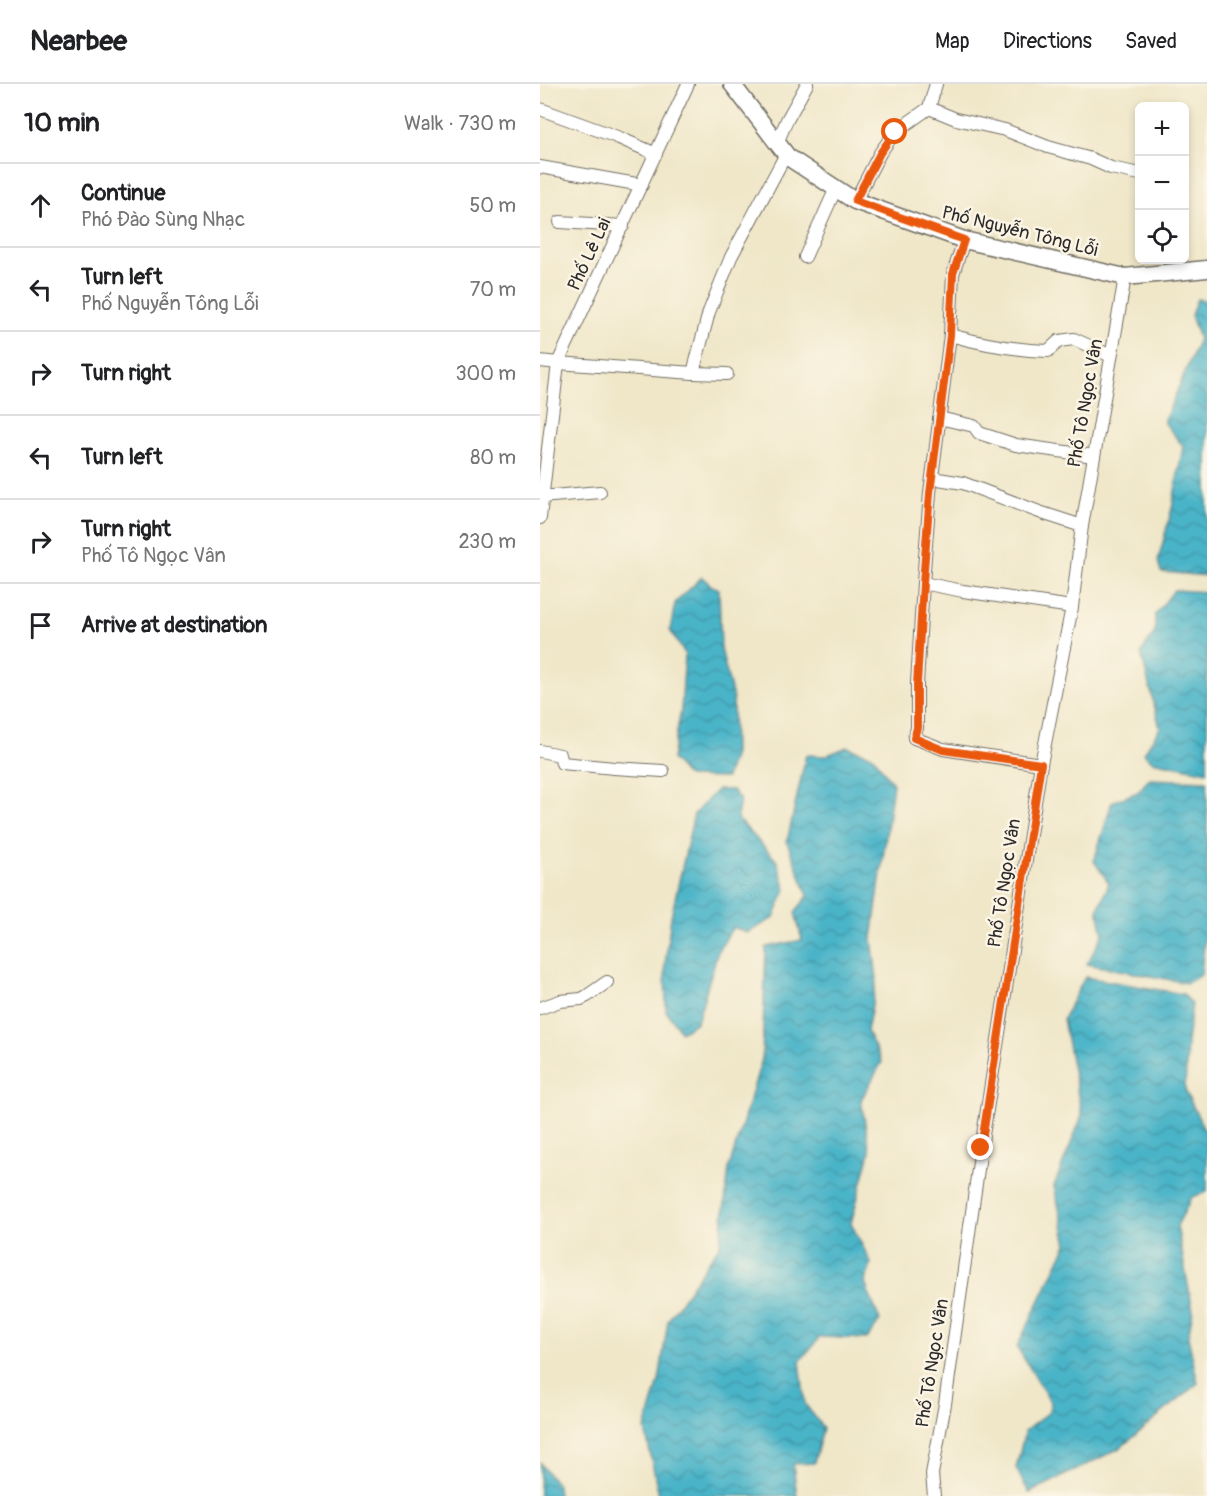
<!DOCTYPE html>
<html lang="en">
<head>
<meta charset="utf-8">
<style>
  :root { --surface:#fff; --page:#f6f6f6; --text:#202124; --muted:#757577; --line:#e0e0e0 }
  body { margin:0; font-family:Pangolin,sans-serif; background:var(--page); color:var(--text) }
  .controls { position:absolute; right:18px; top:18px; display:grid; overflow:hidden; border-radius:9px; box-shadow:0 3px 9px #0003 }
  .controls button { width:54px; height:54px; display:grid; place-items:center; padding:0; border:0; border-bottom:2px solid var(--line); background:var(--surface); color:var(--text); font:30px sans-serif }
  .stop { position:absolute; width:18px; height:18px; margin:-14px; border:4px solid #ea580c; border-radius:50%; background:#fff }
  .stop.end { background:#ea580c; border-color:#fff; box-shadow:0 2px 6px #0008 }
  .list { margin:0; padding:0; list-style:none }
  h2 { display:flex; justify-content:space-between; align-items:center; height:78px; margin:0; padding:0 24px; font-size:26px }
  h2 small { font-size:20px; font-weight:400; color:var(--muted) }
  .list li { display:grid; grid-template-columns:39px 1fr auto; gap:18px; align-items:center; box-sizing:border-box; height:84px; padding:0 24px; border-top:2px solid var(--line) }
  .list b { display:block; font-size:22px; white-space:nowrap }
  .list p { margin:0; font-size:20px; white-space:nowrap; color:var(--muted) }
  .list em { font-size:20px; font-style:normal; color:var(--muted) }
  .icon { flex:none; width:33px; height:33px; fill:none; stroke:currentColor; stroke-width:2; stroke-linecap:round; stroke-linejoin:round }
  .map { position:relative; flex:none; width:667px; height:1412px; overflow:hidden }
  header { display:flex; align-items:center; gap:36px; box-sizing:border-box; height:84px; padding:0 30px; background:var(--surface); border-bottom:2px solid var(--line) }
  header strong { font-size:28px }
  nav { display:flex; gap:33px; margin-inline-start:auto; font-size:21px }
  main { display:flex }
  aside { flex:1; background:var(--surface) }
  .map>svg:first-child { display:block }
  .water { fill:url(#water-waves); stroke:#3a707a; stroke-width:1.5 }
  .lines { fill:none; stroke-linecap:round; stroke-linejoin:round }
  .street-casing { stroke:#706d62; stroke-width:14 }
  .secondary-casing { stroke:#706d62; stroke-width:19 }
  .street { stroke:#fff; stroke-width:12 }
  .secondary { stroke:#fff; stroke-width:16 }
  .route { stroke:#ea580c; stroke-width:8 }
  .labels { text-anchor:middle; stroke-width:5; stroke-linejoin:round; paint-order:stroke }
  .street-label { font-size:18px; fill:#2b2b2b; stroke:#fcf5e5 }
</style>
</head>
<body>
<header>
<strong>Nearbee</strong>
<nav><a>Map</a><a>Directions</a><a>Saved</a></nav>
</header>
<main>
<aside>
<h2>10 min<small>Walk · 730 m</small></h2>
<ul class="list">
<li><svg class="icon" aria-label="ahead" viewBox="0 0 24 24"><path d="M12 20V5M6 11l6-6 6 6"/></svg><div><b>Continue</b><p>Phó Đào Sùng Nhạc</p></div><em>50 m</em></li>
<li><svg class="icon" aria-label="left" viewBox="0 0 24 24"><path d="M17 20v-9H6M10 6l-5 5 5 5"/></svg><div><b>Turn left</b><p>Phố Nguyễn Tông Lỗi</p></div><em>70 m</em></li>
<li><svg class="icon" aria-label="right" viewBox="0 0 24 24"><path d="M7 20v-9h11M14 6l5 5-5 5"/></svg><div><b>Turn right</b></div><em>300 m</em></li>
<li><svg class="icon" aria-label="left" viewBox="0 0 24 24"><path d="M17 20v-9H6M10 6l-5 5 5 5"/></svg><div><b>Turn left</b></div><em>80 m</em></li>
<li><svg class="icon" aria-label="right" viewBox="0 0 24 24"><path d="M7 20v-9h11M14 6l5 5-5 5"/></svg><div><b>Turn right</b><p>Phố Tô Ngọc Vân</p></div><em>230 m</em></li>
<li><svg class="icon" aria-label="arrive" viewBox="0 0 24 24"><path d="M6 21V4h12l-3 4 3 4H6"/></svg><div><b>Arrive at destination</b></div></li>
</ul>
</aside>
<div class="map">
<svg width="667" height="1412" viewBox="0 0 667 1412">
  <defs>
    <pattern id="water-waves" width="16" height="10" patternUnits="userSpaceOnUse" patternTransform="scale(1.5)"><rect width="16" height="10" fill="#4ab4c8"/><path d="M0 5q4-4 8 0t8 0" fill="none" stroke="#3e93a3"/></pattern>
  </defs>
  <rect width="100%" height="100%" fill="#fcf5e5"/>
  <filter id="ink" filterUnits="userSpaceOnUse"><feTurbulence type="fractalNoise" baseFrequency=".0167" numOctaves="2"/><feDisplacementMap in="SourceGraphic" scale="12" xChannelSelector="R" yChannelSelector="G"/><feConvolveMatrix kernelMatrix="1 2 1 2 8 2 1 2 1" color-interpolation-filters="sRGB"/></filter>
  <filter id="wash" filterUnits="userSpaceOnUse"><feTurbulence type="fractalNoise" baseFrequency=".008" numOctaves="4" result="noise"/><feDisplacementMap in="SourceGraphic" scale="24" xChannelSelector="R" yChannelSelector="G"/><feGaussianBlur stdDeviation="1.35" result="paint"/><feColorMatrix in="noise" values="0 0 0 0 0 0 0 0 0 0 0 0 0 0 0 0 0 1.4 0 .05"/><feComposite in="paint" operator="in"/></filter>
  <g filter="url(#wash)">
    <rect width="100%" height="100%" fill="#f0e7c9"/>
    <g class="water">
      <path d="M 657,215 L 667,217 L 667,492 L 621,488 L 618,477 L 632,424 L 643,362 L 624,338 L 659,255 L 651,231 Z"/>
      <path d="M 162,493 L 172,502 L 179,505 L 181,565 L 193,614 L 194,670 L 186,694 L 148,693 L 132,675 L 141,626 L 145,570 L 130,546 L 135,519 Z"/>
      <path d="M 634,506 L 667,508 L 667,688 L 612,677 L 604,669 L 620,644 L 601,569 L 615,548 L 615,531 Z"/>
      <path d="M 307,663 L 333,672 L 353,700 L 332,855 L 337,895 L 327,947 L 342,978 L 321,1016 L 330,1068 L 311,1139 L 331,1179 L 325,1199 L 340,1237 L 327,1255 L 280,1253 L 260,1277 L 265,1320 L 283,1344 L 274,1379 L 253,1380 L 257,1412 L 119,1412 L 105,1345 L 119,1297 L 128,1236 L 180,1161 L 189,1084 L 222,975 L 226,863 L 262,856 L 255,828 L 268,812 L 247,758 L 266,671 L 285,672 Z"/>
      <path d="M 609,695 L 667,697 L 667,833 L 661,891 L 647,899 L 547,880 L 563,850 L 558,826 L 569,799 L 554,777 L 572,718 L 598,708 Z"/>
      <path d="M 177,706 L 192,706 L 200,716 L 197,734 L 237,777 L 246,805 L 234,834 L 207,849 L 193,843 L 178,867 L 157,938 L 141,948 L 126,927 L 125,880 L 131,833 L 154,730 Z"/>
      <path d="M 545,893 L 643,910 L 652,920 L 647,958 L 645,1006 L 665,1047 L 667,1047 L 667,1108 L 652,1113 L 637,1142 L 653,1227 L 648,1253 L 658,1299 L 580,1364 L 489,1409 L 476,1384 L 485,1347 L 508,1329 L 511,1319 L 477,1263 L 527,1160 L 514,1102 L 542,1032 L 523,935 Z"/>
      <path d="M 0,1379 L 17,1401 L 18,1412 L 0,1412 Z"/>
    </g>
  </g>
  <g filter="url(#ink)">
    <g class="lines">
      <defs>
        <g id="street">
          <path d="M 389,24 L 416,35 L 465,46 L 508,63 L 551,75 L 571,84 L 600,90"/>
          <path d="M 0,25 L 77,53 L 116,70"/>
          <path d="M 237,59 L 247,36 L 267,0"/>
          <path d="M 0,83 L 102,101"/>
          <path d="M 315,117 L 340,69 L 355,48 L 389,24 L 396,0"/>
          <path d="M 20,138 L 83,142"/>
          <path d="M 424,156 L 413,190 L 410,251 L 390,409 L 383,499 L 377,600 L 377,644 L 374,654 L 403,665 L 501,680"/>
          <path d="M 265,173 L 296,104"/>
          <path d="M 410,251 C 442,260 475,266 508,267 L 519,257 L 534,255 L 571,272"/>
          <path d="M 0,277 L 18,279 L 153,289 L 187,290"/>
          <path d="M 153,289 L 169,228 L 191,173 L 246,70"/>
          <path d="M 399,334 L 434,342 L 439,349 L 476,361 L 554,372"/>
          <path d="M 392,394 L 423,399 L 502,429 L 542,442"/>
          <path d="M 0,413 L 60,408"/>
          <path d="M 0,434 L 18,279 L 148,0"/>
          <path d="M 383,499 L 423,507 L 532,523"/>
          <path d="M 0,667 L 20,671 L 22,679 L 74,684 L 123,687"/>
          <path d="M 0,924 L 20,917 L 41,915 L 47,912 L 67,898"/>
          <path d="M 394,1412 L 392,1390 L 405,1320 L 441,1064 L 501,680 L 532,523 L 542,442 L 585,193"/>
        </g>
        <path id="secondary" d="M 192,0 L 248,73 L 315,117 L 424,156 L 585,193 L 667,185"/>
      </defs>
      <use href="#street" class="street-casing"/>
      <use href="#secondary" class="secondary-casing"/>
      <use href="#street" class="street"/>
      <use href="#secondary" class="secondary"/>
    </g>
  </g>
  <g class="lines" filter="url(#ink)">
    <path class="route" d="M 355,48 L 340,69 L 315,117 L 424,156 L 413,190 L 410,251 L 390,409 L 383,499 L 377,600 L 377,644 L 374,654 L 403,666 L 501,680 L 441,1064"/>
  </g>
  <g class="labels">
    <g class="street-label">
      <text transform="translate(480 147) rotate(14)" y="6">Phố Nguyễn Tông Lỗi</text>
      <text transform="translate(49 170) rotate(-65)" y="6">Phố Lê Lai</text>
      <text transform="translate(545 319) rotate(-80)" y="6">Phố Tô Ngọc Vân</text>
      <text transform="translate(464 799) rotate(-81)" y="6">Phố Tô Ngọc Vân</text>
      <text transform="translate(392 1279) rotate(-81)" y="6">Phố Tô Ngọc Vân</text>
    </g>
  </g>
</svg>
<div class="controls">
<button>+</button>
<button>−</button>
<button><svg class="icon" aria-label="locate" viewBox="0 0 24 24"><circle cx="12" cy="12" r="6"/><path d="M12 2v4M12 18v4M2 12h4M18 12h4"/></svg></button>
</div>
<div class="stop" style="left:355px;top:48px"></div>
<div class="stop end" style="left:441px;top:1064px"></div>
</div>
</main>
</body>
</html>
